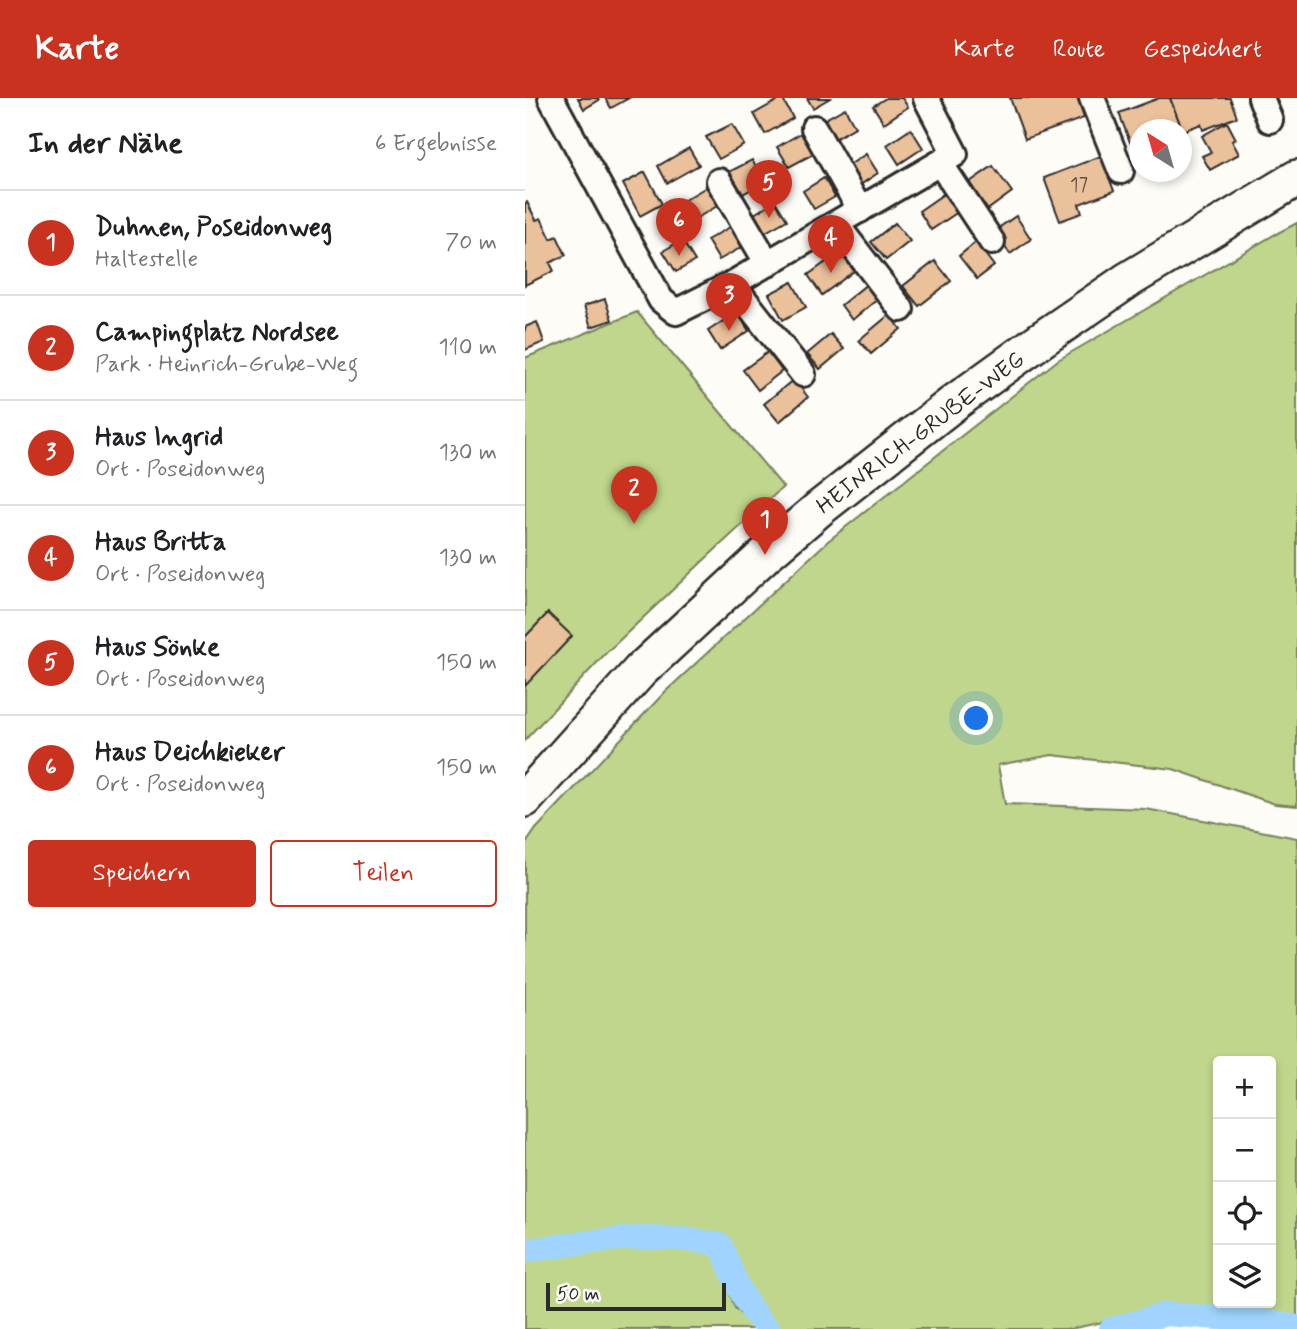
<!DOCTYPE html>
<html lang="de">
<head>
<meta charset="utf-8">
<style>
  :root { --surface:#fff; --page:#f6f6f6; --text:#202124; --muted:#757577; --line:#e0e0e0; --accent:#c8321e }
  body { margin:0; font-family:Mynerve,sans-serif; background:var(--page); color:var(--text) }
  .controls { position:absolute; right:21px; bottom:21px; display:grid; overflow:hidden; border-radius:7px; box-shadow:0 4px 10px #0003 }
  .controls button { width:63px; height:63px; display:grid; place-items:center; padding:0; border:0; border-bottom:2px solid var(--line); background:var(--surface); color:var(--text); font:35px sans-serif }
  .compass { position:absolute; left:604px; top:21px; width:63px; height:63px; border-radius:50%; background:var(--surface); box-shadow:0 4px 10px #0003; rotate:323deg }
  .scale { position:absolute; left:21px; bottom:18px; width:180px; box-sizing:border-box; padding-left:7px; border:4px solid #2b2b2b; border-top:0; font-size:19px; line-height:24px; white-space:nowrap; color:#2b2b2b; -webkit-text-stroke:5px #fdfcf7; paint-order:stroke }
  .you { position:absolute; left:452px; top:621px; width:24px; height:24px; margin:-18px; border:5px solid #fff; border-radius:50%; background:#1a73e8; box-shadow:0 0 0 10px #1a73e833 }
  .badge { display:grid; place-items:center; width:46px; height:46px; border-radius:50%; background:var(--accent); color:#fff; font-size:23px; font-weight:700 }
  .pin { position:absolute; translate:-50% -58px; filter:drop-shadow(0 2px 4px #0008) }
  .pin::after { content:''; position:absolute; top:37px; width:24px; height:21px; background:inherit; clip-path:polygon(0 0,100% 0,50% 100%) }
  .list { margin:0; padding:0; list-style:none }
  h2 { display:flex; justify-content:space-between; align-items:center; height:91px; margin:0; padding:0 28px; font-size:30px }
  h2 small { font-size:23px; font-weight:400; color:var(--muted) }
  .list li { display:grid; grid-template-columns:46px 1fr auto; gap:21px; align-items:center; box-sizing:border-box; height:105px; padding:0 28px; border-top:2px solid var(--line) }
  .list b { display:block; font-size:26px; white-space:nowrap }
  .list p { margin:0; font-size:23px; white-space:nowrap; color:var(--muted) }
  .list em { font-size:23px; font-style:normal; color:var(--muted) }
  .actions { display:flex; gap:14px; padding:21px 28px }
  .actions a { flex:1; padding:16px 0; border:2px solid var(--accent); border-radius:7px; text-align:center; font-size:24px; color:var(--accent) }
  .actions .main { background:var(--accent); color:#fff }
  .icon { flex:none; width:38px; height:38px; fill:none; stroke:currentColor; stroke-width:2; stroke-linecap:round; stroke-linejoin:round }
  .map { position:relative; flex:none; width:772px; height:1231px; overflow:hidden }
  header { display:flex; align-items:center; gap:42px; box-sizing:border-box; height:98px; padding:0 35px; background:var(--accent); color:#fff }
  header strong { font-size:33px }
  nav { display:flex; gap:38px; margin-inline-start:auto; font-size:24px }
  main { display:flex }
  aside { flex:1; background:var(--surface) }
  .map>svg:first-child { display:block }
  .green { fill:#bfd68c; stroke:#75805c; stroke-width:2; fill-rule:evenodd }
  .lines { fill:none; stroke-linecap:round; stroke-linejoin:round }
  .canal { stroke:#a0d4fe; stroke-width:24 }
  .building { fill:#ebc19b; stroke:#2b2b2b; stroke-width:2 }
  .street-casing { stroke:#2b2b2b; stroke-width:30 }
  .secondary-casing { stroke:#2b2b2b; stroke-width:40 }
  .street { stroke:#fdfcf7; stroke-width:24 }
  .secondary { stroke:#fdfcf7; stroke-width:35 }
  .labels { text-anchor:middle; stroke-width:5; stroke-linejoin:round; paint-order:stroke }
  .number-label { font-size:19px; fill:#5b5047 }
  .street-label { font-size:23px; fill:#2b2b2b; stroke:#fdfcf7 }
</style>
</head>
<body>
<header>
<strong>Karte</strong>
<nav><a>Karte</a><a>Route</a><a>Gespeichert</a></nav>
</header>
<main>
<aside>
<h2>In der Nähe<small>6 Ergebnisse</small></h2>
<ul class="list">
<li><span class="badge">1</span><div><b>Duhnen, Poseidonweg</b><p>Haltestelle</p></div><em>70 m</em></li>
<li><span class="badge">2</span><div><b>Campingplatz Nordsee</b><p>Park · Heinrich-Grube-Weg</p></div><em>110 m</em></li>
<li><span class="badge">3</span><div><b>Haus Ingrid</b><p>Ort · Poseidonweg</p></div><em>130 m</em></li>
<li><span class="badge">4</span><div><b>Haus Britta</b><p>Ort · Poseidonweg</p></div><em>130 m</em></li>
<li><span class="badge">5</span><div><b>Haus Sönke</b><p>Ort · Poseidonweg</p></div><em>150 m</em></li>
<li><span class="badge">6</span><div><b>Haus Deichkieker</b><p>Ort · Poseidonweg</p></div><em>150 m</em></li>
</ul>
<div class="actions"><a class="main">Speichern</a><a>Teilen</a></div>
</aside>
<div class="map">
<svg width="772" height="1231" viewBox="0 0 772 1231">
  <rect width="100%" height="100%" fill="#fdfcf7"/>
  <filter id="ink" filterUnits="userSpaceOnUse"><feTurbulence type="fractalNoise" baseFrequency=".0143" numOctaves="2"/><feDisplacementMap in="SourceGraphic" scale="14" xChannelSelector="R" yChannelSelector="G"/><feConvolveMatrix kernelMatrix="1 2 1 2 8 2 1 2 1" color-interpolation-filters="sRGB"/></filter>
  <g filter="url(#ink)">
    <g class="green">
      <path d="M 772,125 L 772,708 L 750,706 L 648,671 L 527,657 L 473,667 L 480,706 L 621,711 L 772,740 L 772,1224 L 700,1214 L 639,1211 L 545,1231 L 253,1231 L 249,1229 L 225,1199 L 212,1166 L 196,1140 L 127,1135 L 189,1155 L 210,1210 L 232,1231 L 0,1231 L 0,747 L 11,731 L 140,594 L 303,443 L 533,262 L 749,137 ZM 693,963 L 746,963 L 746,1205 L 693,1205 Z"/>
      <path d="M 112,214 L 258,389 L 178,463 L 81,555 L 0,642 L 0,260 Z"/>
    </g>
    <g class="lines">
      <g class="canal">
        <path d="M 0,1153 C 64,1143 132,1133 196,1147 C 208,1178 219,1208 243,1231"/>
        <path d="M 586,1231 L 641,1216 L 746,1224 L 772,1229"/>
      </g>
    </g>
    <g class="building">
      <path d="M 53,0 L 73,0 L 74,2 L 59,11 Z"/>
      <path d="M 80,0 L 104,0 L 86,10 Z"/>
      <path d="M 257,0 L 268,20 L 240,36 L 229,16 Z"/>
      <path d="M 282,0 L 305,0 L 288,10 Z"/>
      <path d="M 361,0 L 377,0 L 383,9 L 359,25 L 348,8 Z"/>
      <path d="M 485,0 L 552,0 L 559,20 L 500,41 Z"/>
      <path d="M 634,0 L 645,0 L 658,33 L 656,32 L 614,32 L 614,49 L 608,52 L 594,15 Z"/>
      <path d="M 645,0 L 705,0 L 712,19 L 678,32 L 676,26 L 658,33 Z"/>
      <path d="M 320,10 L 330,29 L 306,43 L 295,24 Z"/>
      <path d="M 702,24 L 711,41 L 707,43 L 714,56 L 685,72 L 677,58 L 686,54 L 677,38 Z"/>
      <path d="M 207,26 L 219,47 L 194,61 L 181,39 Z"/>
      <path d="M 386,31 L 398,50 L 374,66 L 362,47 Z"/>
      <path d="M 276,35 L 288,56 L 264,69 L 252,49 Z"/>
      <path d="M 164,50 L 174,67 L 142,85 L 133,68 Z"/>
      <path d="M 341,56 L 353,75 L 332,89 L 320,70 Z"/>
      <path d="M 576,58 L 589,93 L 554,106 L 557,115 L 535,123 L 519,80 Z"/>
      <path d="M 227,62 L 239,84 L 214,98 L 202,75 Z"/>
      <path d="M 468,68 L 487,94 L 461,113 L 442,86 Z"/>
      <path d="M 120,74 L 137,106 L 115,118 L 98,86 Z"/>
      <path d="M 299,80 L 310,99 L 289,111 L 278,93 Z"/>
      <path d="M 183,88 L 194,107 L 165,124 L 154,105 Z"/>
      <path d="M 420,95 L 433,114 L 406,132 L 394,113 Z"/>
      <path d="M 250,103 L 262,122 L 237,136 L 226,118 Z"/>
      <path d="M 2,104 L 11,122 L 16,120 L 26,141 L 32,138 L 41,157 L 25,165 L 29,173 L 0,187 L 0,105 Z"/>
      <path d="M 491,118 L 506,141 L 485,156 L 469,133 Z"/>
      <path d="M 370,125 L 385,143 L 361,162 L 346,144 Z"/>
      <path d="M 205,129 L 217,149 L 194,162 L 182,142 Z"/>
      <path d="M 157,142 L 170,163 L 151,174 L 138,153 Z"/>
      <path d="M 451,144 L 469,168 L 452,181 L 434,158 Z"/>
      <path d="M 315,154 L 329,173 L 297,197 L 283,177 Z"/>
      <path d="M 410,163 L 426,183 L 394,208 L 378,188 Z"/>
      <path d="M 267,184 L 281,209 L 258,222 L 244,196 Z"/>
      <path d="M 342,186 L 354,200 L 327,222 L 316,207 Z"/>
      <path d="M 80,201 L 87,222 L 66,229 L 59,208 Z"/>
      <path d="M 212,214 L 224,233 L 195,252 L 183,233 Z"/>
      <path d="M 364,217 L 376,231 L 346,256 L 334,242 Z"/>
      <path d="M 12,224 L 19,244 L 0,252 L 0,229 Z"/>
      <path d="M 306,236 L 319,251 L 295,271 L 282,256 Z"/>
      <path d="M 243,254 L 257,273 L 233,292 L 218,272 Z"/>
      <path d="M 269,281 L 283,299 L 254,324 L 239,306 Z"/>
      <path d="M 23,515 L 47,538 L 0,588 L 0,539 Z"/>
    </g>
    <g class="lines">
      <defs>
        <g id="street">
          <path d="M 26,0 L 136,202 L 151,214 L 207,186 L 430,56 L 401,0"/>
          <path d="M 567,0 L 596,73"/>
          <path d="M 736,0 L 745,22"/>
          <path d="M 289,30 L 335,112"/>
          <path d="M 415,65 L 467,144"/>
          <path d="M 194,83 L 243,166"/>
          <path d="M 311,126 L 376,211"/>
          <path d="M 207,186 L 278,276"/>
        </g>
        <path id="secondary" d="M 0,701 L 115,573 L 240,457 L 295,410 L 430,304 L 517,241 L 603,182 L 772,80"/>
      </defs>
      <use href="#street" class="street-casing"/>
      <use href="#secondary" class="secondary-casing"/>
      <use href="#street" class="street"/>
      <use href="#secondary" class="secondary"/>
    </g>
  </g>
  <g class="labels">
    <g class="number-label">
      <text x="554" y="93">17</text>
    </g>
    <g class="street-label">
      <text transform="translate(395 334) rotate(-37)" y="8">HEINRICH-GRUBE-WEG</text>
    </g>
  </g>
</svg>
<div class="controls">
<button>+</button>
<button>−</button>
<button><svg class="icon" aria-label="locate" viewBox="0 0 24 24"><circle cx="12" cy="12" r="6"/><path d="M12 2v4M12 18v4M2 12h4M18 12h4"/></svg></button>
<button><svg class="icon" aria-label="layers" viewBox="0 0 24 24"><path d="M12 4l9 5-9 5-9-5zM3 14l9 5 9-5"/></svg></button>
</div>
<svg class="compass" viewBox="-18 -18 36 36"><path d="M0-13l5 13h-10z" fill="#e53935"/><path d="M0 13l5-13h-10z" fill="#757577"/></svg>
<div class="scale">50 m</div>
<div class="you"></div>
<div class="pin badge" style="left:240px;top:457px">1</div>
<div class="pin badge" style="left:109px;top:426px">2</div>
<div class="pin badge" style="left:204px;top:233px">3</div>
<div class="pin badge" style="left:306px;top:175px">4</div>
<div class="pin badge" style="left:244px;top:120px">5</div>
<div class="pin badge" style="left:154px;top:158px">6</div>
</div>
</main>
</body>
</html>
